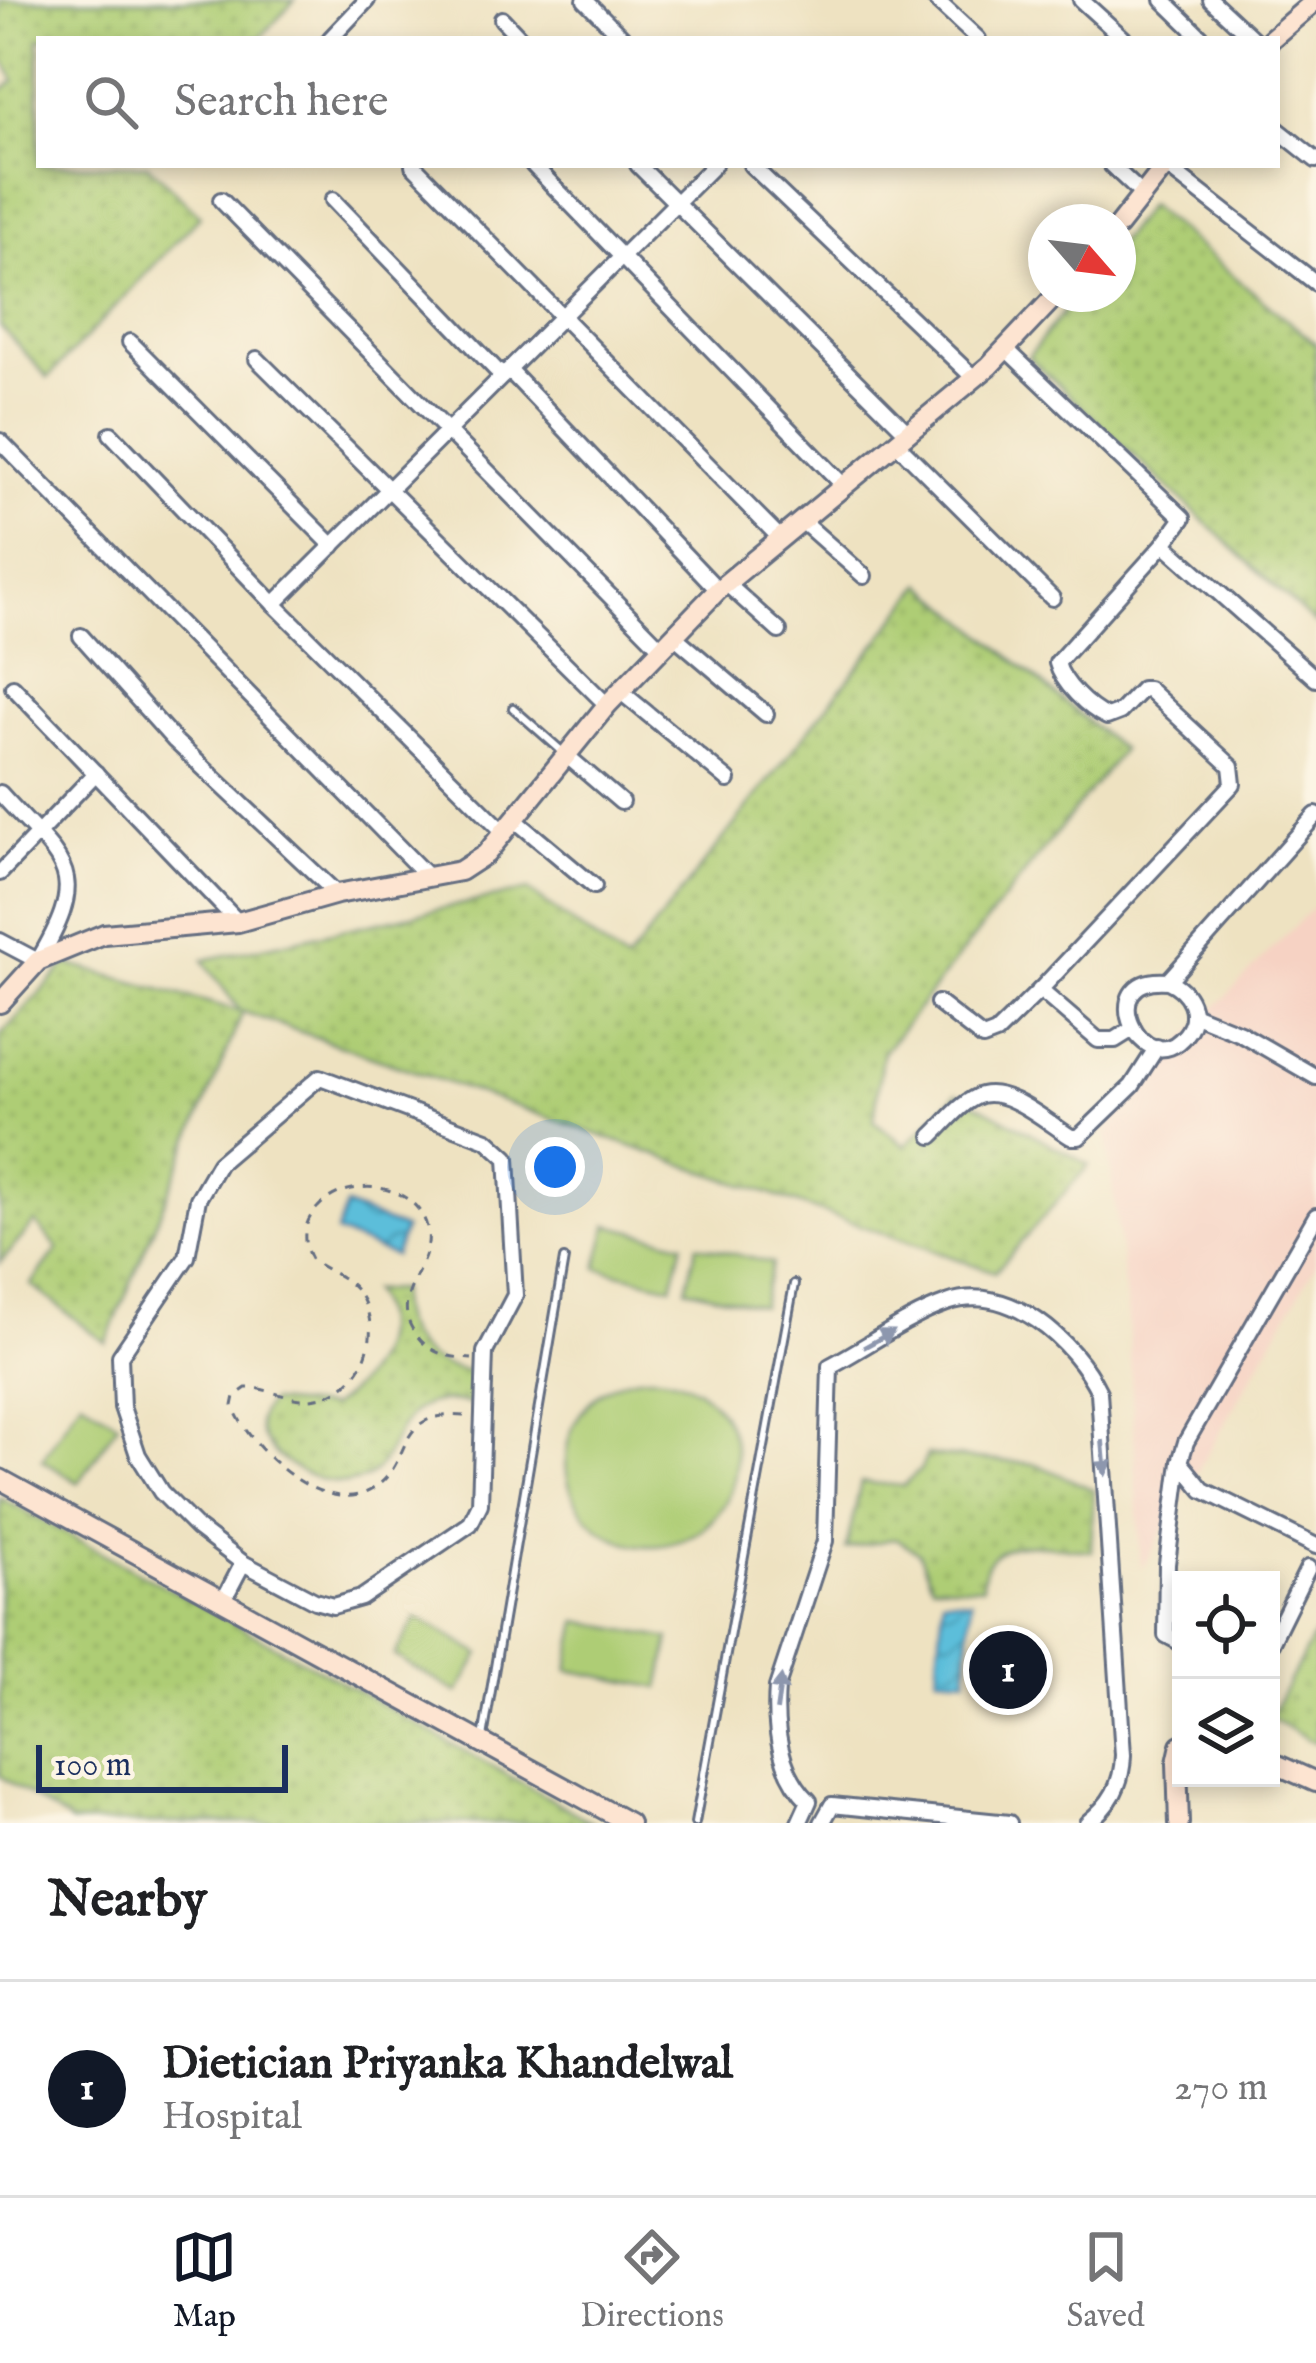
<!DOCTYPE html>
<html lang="en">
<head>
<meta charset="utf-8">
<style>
  :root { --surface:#fff; --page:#f6f6f6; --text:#202124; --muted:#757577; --line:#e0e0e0; --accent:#111827 }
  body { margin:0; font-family:"IM FELL English",serif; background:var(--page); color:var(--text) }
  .controls { position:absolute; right:36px; bottom:36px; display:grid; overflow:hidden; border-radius:0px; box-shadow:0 6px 18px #0003 }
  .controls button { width:108px; height:108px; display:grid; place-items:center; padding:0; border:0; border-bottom:3px solid var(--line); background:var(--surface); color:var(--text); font:60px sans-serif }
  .compass { position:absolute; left:1028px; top:204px; width:108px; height:108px; border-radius:50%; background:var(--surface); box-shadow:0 6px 18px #0003; rotate:118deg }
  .scale { position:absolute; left:36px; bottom:30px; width:252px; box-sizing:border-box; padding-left:12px; border:6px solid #1b2f5e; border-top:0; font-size:33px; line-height:42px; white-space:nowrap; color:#1b2f5e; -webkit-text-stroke:9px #fcf5e5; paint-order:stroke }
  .you { position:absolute; left:555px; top:1167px; width:42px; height:42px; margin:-30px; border:9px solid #fff; border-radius:50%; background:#1a73e8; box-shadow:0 0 0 18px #1a73e833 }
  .badge { display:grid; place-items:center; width:78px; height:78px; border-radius:50%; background:var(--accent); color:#fff; font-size:39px; font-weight:700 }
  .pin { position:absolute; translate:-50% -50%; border:6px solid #fff; box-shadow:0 3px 12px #0006 }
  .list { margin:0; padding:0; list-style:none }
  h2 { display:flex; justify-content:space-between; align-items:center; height:156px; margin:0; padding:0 48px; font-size:51px }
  h2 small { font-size:39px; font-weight:400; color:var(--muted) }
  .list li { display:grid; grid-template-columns:78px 1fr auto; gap:36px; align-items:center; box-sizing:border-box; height:216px; padding:0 48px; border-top:3px solid var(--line) }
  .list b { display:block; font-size:45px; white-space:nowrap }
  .list p { margin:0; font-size:39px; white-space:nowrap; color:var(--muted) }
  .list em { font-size:39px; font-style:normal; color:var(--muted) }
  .icon { flex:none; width:66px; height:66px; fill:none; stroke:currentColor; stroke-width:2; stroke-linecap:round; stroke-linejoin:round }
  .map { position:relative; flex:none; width:1316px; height:1823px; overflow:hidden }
  .search { position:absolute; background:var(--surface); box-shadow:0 6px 18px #0003; left:36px; right:36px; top:36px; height:132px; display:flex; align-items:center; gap:30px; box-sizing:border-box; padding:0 42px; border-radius:0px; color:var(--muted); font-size:45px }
  .sheet { height:372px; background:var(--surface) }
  nav { display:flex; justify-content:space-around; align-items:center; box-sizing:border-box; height:168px; border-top:3px solid var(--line); background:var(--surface); font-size:33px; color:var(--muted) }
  nav a { display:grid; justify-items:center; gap:6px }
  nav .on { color:var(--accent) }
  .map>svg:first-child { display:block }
  .built { fill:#f6d2c3 }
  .grass { fill:url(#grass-dots); stroke:#647e6a; stroke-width:3 }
  .garden { fill:#aecd75; stroke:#647e6a; stroke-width:3 }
  .water { fill:url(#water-waves); stroke:#3c769c; stroke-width:3 }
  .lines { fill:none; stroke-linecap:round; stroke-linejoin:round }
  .lane-casing { stroke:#656e81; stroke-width:12 }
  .street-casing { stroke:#656e81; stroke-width:20 }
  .secondary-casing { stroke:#656e81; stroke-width:24 }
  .path { stroke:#656e81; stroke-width:3; stroke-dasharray:9 9; stroke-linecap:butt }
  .lane { stroke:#fff; stroke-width:6 }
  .street { stroke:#fff; stroke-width:14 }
  .secondary { stroke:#fde4d1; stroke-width:18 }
  .oneway { fill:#8d97ae }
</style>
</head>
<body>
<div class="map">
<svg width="1316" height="1823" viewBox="0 0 1316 1823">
  <defs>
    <pattern id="grass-dots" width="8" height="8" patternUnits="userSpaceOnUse" patternTransform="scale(3)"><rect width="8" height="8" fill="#aecd75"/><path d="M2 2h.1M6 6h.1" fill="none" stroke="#95b068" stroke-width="1.8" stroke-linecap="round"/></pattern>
    <pattern id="water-waves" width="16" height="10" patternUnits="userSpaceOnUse" patternTransform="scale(3)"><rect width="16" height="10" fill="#5cbeda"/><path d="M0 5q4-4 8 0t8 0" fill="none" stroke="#4b9bb4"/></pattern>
  </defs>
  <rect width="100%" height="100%" fill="#fcf5e5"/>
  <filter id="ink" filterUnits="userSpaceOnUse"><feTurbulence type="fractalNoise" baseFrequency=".00833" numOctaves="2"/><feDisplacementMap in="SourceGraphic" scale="24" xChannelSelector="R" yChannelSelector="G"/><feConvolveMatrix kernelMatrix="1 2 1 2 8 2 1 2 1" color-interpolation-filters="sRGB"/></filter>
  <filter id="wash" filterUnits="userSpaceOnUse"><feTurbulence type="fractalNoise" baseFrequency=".004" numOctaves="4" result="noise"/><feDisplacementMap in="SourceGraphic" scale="48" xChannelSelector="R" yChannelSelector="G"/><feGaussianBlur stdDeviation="2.7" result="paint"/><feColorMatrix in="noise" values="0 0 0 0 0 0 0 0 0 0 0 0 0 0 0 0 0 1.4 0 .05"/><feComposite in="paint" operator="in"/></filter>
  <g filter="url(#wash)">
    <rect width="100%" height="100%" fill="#eee2c1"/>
    <path class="built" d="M 1316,904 L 1316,1264 L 1141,1570 L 1128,1318 L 1106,1129 L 1140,1085 Z"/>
    <g class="grass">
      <path d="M 0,0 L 295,0 L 259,39 L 39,39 L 39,165 L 148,165 L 200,216 L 48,378 L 0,326 L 0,92 L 15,80 L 0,55 Z"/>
      <path d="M 1148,205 L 1316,344 L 1316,625 L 1028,357 L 1077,294 L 1118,294 L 1118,243 Z"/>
      <path d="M 923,584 L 1122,750 L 882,1054 L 874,1121 L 905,1146 L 957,1093 L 1089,1165 L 995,1272 L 243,1012 L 106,1343 L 31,1285 L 58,1249 L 35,1222 L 0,1263 L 0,1036 L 67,964 L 240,1011 L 203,960 L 528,890 L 626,963 Z"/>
      <path d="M 399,1290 C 393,1335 431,1373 475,1370 L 474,1405 C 382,1382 407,1470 355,1482 C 315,1492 229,1439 270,1402 L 330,1407 C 370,1380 399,1337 371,1291 Z"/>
      <path d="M 927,1455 L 1036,1464 L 1094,1490 L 1091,1551 C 1052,1547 983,1527 982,1587 L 932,1584 L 919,1553 L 896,1538 L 846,1549 L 861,1482 L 903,1486 L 921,1469 Z"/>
      <path d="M 0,1498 L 313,1666 L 593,1823 L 71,1823 L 0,1776 Z"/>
      <path d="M 1316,1632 L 1316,1744 L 1271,1718 L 1271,1714 Z"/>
    </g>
    <g class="garden">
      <path d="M 608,1225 L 683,1243 L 672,1286 L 597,1268 Z"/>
      <path d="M 697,1245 L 772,1263 L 761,1306 L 686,1288 Z"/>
      <circle cx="651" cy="1461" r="85"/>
      <path d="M 81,1399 L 118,1423 L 79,1483 L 42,1460 Z"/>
      <path d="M 417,1617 L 480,1654 L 458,1693 L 394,1656 Z"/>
      <path d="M 578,1621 L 670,1639 L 660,1688 L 568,1670 Z"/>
    </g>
    <g class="water">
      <path d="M 346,1206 L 404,1229 L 394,1256 L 336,1233 Z"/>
      <path d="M 943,1598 L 971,1600 L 966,1678 L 937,1676 Z"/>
    </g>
  </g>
  <g filter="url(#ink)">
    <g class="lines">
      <defs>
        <g id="lane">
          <path d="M 513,708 L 564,753"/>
          <path d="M 483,1738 L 564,1259"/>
          <path d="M 695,1823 L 794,1284"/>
        </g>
        <g id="street">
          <path d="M 585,0 L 624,39"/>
          <path d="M 936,0 L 978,39"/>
          <path d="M 1081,0 L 1124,39"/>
          <path d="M 1163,0 L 1203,39"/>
          <path d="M 1211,0 L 1253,39"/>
          <path d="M 502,19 L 521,39"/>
          <path d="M 330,39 L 367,0"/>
          <path d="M 1277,129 L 1316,160"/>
          <path d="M 413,165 L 781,539"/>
          <path d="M 533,165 L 844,486"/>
          <path d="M 638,165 L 908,433"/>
          <path d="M 751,165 L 974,378"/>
          <path d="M 1111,165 L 1143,195"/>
          <path d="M 1166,166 L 1316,283"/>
          <path d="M 221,200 L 662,649"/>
          <path d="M 333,200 L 502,376"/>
          <path d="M 130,342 L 333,546"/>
          <path d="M 1005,348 L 1183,518 L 1164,544 L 1316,679"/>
          <path d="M 257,359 L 607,705"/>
          <path d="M 509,370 L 718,590"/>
          <path d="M 111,434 L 274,604 L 504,832"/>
          <path d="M 0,441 L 428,877"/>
          <path d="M 896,443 L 1052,598"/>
          <path d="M 802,521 L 864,576"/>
          <path d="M 727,584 L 779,631"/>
          <path d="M 274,604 L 714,165"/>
          <path d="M 81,636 L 175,741 L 337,894"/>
          <path d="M 674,636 L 766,714"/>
          <path d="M 13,687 L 238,922"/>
          <path d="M 620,691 L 728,780"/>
          <path d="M 566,755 L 621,802"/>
          <path d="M 0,793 C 63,863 93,869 38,961 L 0,941"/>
          <path d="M 514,819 L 594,886"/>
          <path d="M 0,873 L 96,773"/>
          <path d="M 1168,981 C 1189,990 1202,1014 1186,1034 C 1144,1088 1089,974 1168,981 L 1316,815"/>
          <path d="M 938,1003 L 983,1038 L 996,1033 L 1040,990"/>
          <path d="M 1193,1014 L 1240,1033 L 1316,1077"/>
          <path d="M 1131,1030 L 1115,1040 L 1098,1040 L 1040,990 L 1233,784 L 1231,766 L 1148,689 L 1142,689 L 1120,712 L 1107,717 C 1088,708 1062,683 1057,663 L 1164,544"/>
          <path d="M 320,1077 L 487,1140 L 507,1158 L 515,1295 L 485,1352 L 480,1504 L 470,1524 L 361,1598 L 333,1606 L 315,1601 L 243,1563 L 197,1528 L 161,1492 L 138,1455 L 122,1407 L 120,1356 L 187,1257 L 198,1199 L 219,1163 Z"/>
          <path d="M 932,1136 C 945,1124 959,1105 976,1097 C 1004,1083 1048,1123 1071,1137 L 1079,1137 L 1132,1086 L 1157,1047"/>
          <path d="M 1316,1216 L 1186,1442 L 1180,1462 L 1203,1490 L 1316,1546"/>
          <path d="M 1180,1462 L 1167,1564 L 1166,1635 L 1181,1643"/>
          <path d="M 224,1599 L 243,1563"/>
          <path d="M 1271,1643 L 1308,1568"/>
          <path d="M 799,1823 L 809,1801 C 779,1772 774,1727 777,1687 L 825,1541 L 830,1366 C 868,1346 907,1317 947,1303 C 1009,1281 1075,1342 1099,1392 L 1123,1755 C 1122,1785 1111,1804 1087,1823"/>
          <path d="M 822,1823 L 832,1805 L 1009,1823"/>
        </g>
        <g id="secondary">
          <path d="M 1271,39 L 1316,0"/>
          <path d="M 1118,226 L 1166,165"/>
          <path d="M 0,1003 L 38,961 L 104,934 L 238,922 L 337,894 L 460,871 L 486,854 L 607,705 L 718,590 L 989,366 L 1057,294"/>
          <path d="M 0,1479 L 629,1823"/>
          <path d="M 1271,1762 L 1316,1782"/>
          <path d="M 1179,1823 L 1177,1763 L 1181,1745"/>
        </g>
      </defs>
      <use href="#lane" class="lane-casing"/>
      <use href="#street" class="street-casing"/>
      <use href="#secondary" class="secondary-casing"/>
      <path class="path" d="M 464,1416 C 390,1410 416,1464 371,1490 C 322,1518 248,1447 233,1406 L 235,1396 L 246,1388 C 269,1387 287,1401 310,1399 C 362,1395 388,1331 357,1291 C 345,1276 326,1271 311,1259 C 301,1241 303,1222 318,1207 C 347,1176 415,1181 427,1227 C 437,1267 387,1294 415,1333 C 429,1354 448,1357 472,1359"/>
      <use href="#lane" class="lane"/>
      <use href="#street" class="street"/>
      <use href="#secondary" class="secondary"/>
    </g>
    <defs><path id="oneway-solid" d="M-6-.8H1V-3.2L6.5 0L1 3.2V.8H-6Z" transform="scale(3)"/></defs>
    <g class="oneway">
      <use href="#oneway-solid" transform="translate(879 1339) rotate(-29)"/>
      <use href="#oneway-solid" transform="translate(1104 1458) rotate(85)"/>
      <use href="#oneway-solid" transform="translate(779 1693) rotate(-82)"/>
    </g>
  </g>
</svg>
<div class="controls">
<button><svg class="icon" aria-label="locate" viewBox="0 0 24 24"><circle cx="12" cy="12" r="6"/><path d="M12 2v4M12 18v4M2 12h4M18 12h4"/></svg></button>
<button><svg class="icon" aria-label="layers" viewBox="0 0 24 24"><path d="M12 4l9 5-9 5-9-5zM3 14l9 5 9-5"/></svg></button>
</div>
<svg class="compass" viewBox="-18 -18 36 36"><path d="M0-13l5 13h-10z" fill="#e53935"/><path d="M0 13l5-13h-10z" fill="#757577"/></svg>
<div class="scale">100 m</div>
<div class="you"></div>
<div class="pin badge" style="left:1008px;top:1670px">1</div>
<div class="search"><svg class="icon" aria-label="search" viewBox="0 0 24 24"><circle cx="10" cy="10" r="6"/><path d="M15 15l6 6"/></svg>Search here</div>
</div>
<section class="sheet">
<h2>Nearby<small></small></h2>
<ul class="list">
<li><span class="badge">1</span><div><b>Dietician Priyanka Khandelwal</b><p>Hospital</p></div><em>270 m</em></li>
</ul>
</section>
<nav>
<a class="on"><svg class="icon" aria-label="map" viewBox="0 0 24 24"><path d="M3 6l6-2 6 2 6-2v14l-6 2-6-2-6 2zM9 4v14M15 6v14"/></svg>Map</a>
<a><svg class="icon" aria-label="directions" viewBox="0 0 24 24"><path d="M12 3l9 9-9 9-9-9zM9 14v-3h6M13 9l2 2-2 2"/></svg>Directions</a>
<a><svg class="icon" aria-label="saved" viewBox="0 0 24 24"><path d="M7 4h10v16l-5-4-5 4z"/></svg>Saved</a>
</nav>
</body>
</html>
